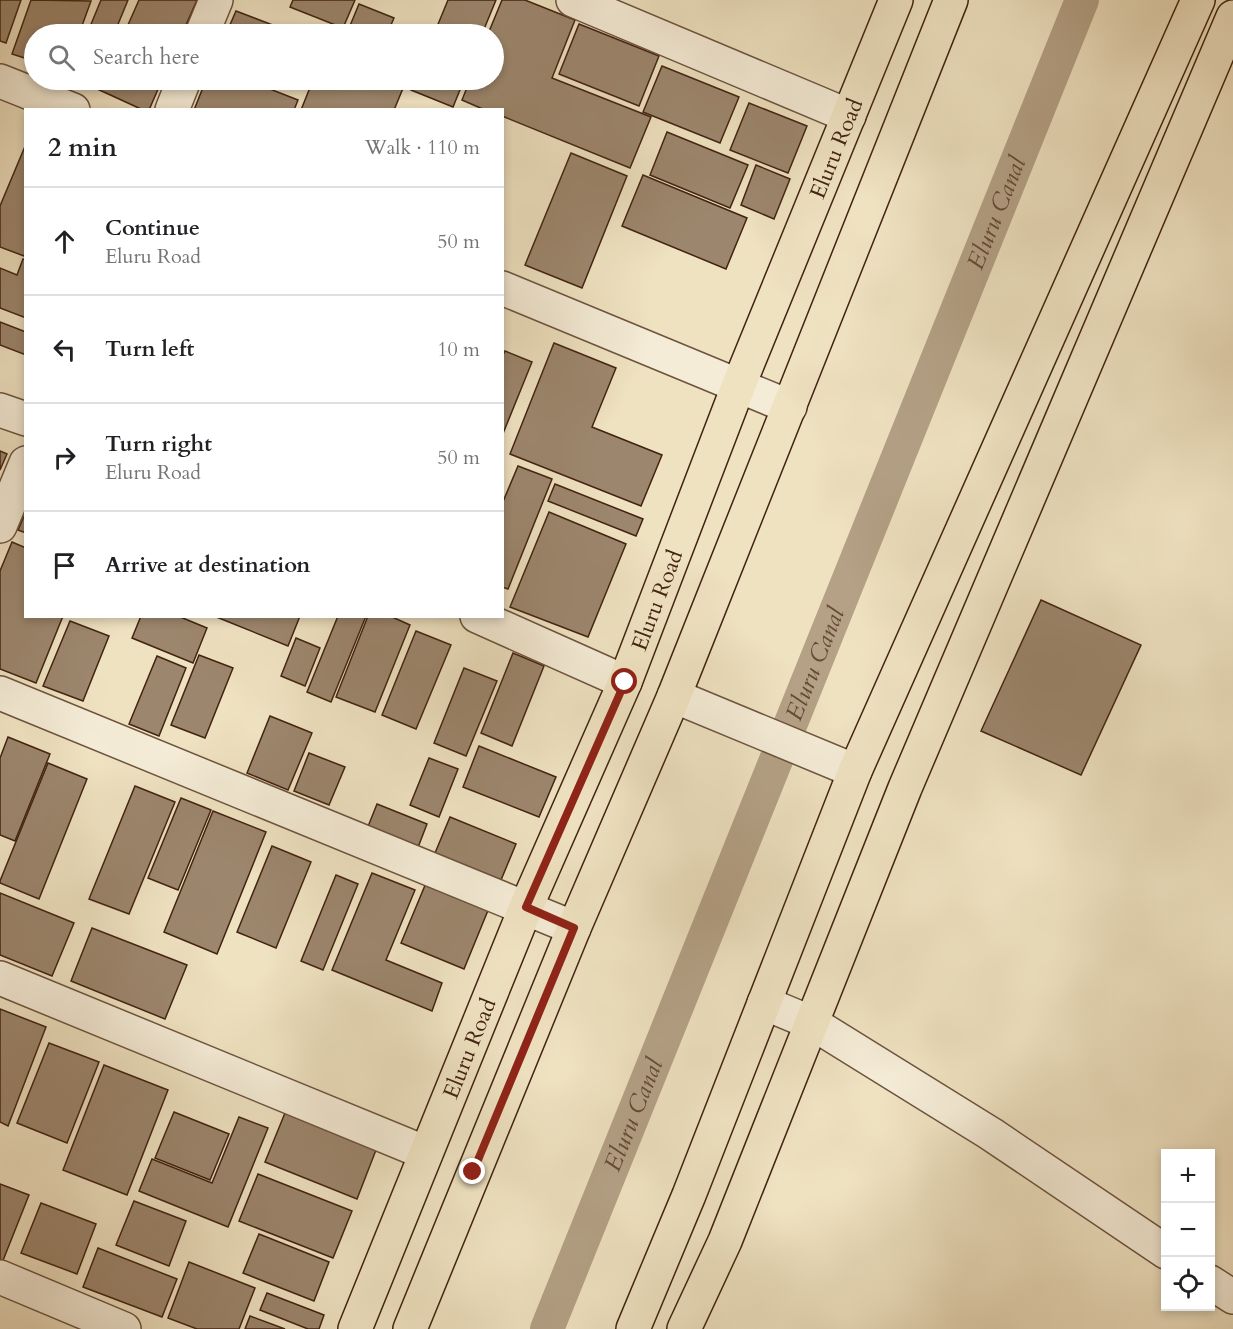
<!DOCTYPE html>
<html lang="en">
<head>
<meta charset="utf-8">
<style>
  :root { --surface:#fff; --page:#f2f2f2; --text:#202124; --muted:#757577; --line:#e0e0e0 }
  body { margin:0; font-family:Cardo,serif; background:var(--page); color:var(--text) }
  .controls { position:absolute; right:18px; bottom:18px; display:grid; overflow:hidden; border-radius:0px; box-shadow:0 3px 9px #0003 }
  .controls button { width:54px; height:54px; display:grid; place-items:center; padding:0; border:0; border-bottom:2px solid var(--line); background:var(--surface); color:var(--text); font:30px sans-serif }
  .stop { position:absolute; width:18px; height:18px; margin:-14px; border:4px solid #8f2418; border-radius:50%; background:#fff }
  .stop.end { background:#8f2418; border-color:#fff; box-shadow:0 2px 6px #0008 }
  .list { margin:0; padding:0; list-style:none }
  h2 { display:flex; justify-content:space-between; align-items:center; height:78px; margin:0; padding:0 24px; font-size:26px }
  h2 small { font-size:20px; font-weight:400; color:var(--muted) }
  .list li { display:grid; grid-template-columns:39px 1fr auto; gap:18px; align-items:center; box-sizing:border-box; height:108px; padding:0 24px; border-top:2px solid var(--line) }
  .list b { display:block; font-size:22px; white-space:nowrap }
  .list p { margin:0; font-size:20px; white-space:nowrap; color:var(--muted) }
  .list em { font-size:20px; font-style:normal; color:var(--muted) }
  .icon { flex:none; width:33px; height:33px; fill:none; stroke:currentColor; stroke-width:2; stroke-linecap:round; stroke-linejoin:round }
  .map { position:relative; flex:none; width:1233px; height:1329px; overflow:hidden }
  .search { position:absolute; background:var(--surface); box-shadow:0 3px 9px #0003; left:24px; top:24px; width:480px; height:66px; display:flex; align-items:center; gap:15px; box-sizing:border-box; padding:0 21px; border-radius:33px; color:var(--muted); font-size:22px }
  .panel { position:absolute; background:var(--surface); box-shadow:0 3px 9px #0003; left:24px; top:108px; width:480px; height:510px; border-radius:0px }
  .map>svg:first-child { display:block }
  .lines { fill:none; stroke-linecap:round; stroke-linejoin:round }
  .canal { stroke:#b4a186; stroke-width:34 }
  .building { fill:#9c866d; stroke:#422312; stroke-width:1.5 }
  .minor-casing { stroke:#6d533e; stroke-width:36 }
  .major-casing { stroke:#422312; stroke-width:36 }
  .minor { stroke:#f5ecd7; stroke-width:33 }
  .major { stroke:#efe2c1; stroke-width:33 }
  .route { stroke:#8f2418; stroke-width:8 }
  .labels { text-anchor:middle; stroke-width:6; stroke-linejoin:round; paint-order:stroke }
  .street-label { font-size:22px; fill:#422312; stroke:#f5ecd7 }
  .water-label { font-size:24px; font-style:italic; fill:#644935; stroke:#f5ecd7 }
</style>
</head>
<body>
<div class="map">
<svg width="1233" height="1329" viewBox="0 0 1233 1329">
  <rect width="100%" height="100%" fill="#efe2c1"/>
  <filter id="stains"><feTurbulence type="fractalNoise" baseFrequency=".00333" numOctaves="4"/><feColorMatrix values="0 0 0 0 .2 0 0 0 0 .09 0 0 0 0 .02 0 0 0 .5 -.17"/></filter>
  <radialGradient id="worn" r=".72"><stop offset=".6" stop-color="#630" stop-opacity="0"/><stop offset="1" stop-color="#630" stop-opacity=".3"/></radialGradient>
  <g class="lines">
    <path class="canal" id="s1" d="M 547,1329 L 1082,0"/>
  </g>
  <g class="building">
    <path d="M 0,0 L 21,0 L 6,43 L 0,41 Z"/>
    <path d="M 31,0 L 91,1 L 79,34 L 34,34 L 34,61 L 12,54 Z"/>
    <path d="M 101,0 L 128,0 L 114,34 L 87,34 Z"/>
    <path d="M 139,0 L 197,0 L 182,34 L 124,34 Z"/>
    <path d="M 293,0 L 355,0 L 343,28 L 290,7 Z"/>
    <path d="M 448,0 L 496,0 L 482,34 L 434,34 Z"/>
    <path d="M 502,0 L 525,0 L 575,20 L 552,78 L 651,117 L 630,168 L 502,116 L 502,110 L 485,110 L 462,100 L 470,80 L 494,80 L 494,34 L 488,34 Z"/>
    <path d="M 359,4 L 394,18 L 387,34 L 347,33 Z"/>
    <path d="M 236,11 L 296,34 L 226,34 Z"/>
    <path d="M 579,24 L 659,56 L 639,106 L 559,74 Z"/>
    <path d="M 662,66 L 739,97 L 720,143 L 643,112 Z"/>
    <path d="M 77,80 L 96,80 L 93,86 Z"/>
    <path d="M 96,80 L 162,80 L 149,110 L 143,110 L 93,87 Z"/>
    <path d="M 206,80 L 247,80 L 298,100 L 294,110 L 194,110 Z"/>
    <path d="M 313,80 L 401,80 L 406,81 L 394,110 L 301,110 Z"/>
    <path d="M 416,80 L 464,80 L 453,107 L 411,90 Z"/>
    <path d="M 749,103 L 807,126 L 788,173 L 730,150 Z"/>
    <path d="M 667,132 L 748,165 L 730,208 L 650,175 Z"/>
    <path d="M 26,144 L 26,251 L 24,256 L 0,247 L 0,206 Z"/>
    <path d="M 571,153 L 627,176 L 582,288 L 525,265 Z"/>
    <path d="M 756,165 L 790,179 L 774,219 L 741,205 Z"/>
    <path d="M 643,175 L 747,218 L 726,269 L 622,226 Z"/>
    <path d="M 23,259 L 26,260 L 26,318 L 0,308 L 0,268 L 17,275 Z"/>
    <path d="M 0,322 L 26,332 L 26,355 L 0,345 Z"/>
    <path d="M 554,343 L 616,368 L 592,427 L 662,455 L 641,506 L 510,454 Z"/>
    <path d="M 505,351 L 532,362 L 502,436 L 502,357 Z"/>
    <path d="M 0,451 L 7,454 L 0,470 Z"/>
    <path d="M 518,466 L 552,479 L 508,589 L 502,587 L 502,504 Z"/>
    <path d="M 555,484 L 643,519 L 636,536 L 548,501 Z"/>
    <path d="M 26,512 L 26,533 L 18,530 Z"/>
    <path d="M 549,512 L 626,544 L 588,637 L 510,607 Z"/>
    <path d="M 12,542 L 26,548 L 26,616 L 63,616 L 36,683 L 0,669 L 0,571 Z"/>
    <path d="M 1041,600 L 1141,645 L 1081,775 L 981,731 Z"/>
    <path d="M 141,616 L 178,616 L 207,628 L 193,663 L 132,638 Z"/>
    <path d="M 214,616 L 300,616 L 288,646 Z"/>
    <path d="M 338,616 L 366,616 L 331,702 L 307,692 Z"/>
    <path d="M 368,616 L 390,616 L 410,625 L 375,712 L 336,697 Z"/>
    <path d="M 70,621 L 109,636 L 83,701 L 43,686 Z"/>
    <path d="M 416,631 L 451,645 L 416,729 L 382,715 Z"/>
    <path d="M 296,638 L 320,648 L 305,686 L 281,676 Z"/>
    <path d="M 513,653 L 544,666 L 512,746 L 481,733 Z"/>
    <path d="M 199,655 L 233,668 L 205,738 L 171,725 Z"/>
    <path d="M 157,656 L 186,668 L 159,736 L 129,724 Z"/>
    <path d="M 464,668 L 497,681 L 466,756 L 434,743 Z"/>
    <path d="M 270,716 L 312,733 L 288,790 L 247,773 Z"/>
    <path d="M 8,737 L 50,754 L 15,841 L 0,835 L 0,758 Z"/>
    <path d="M 479,746 L 556,777 L 539,817 L 463,787 Z"/>
    <path d="M 309,753 L 345,767 L 329,805 L 294,791 Z"/>
    <path d="M 429,758 L 458,769 L 439,817 L 410,805 Z"/>
    <path d="M 48,763 L 87,779 L 39,899 L 0,883 L 0,881 Z"/>
    <path d="M 135,786 L 175,802 L 129,914 L 89,899 Z"/>
    <path d="M 181,798 L 211,810 L 178,890 L 148,878 Z"/>
    <path d="M 377,804 L 427,824 L 417,850 L 367,829 Z"/>
    <path d="M 213,811 L 266,832 L 217,954 L 164,932 Z"/>
    <path d="M 450,817 L 516,844 L 501,880 L 435,853 Z"/>
    <path d="M 272,846 L 311,862 L 276,948 L 237,932 Z"/>
    <path d="M 372,873 L 415,890 L 386,960 L 442,983 L 432,1011 L 332,970 Z"/>
    <path d="M 336,875 L 358,884 L 323,970 L 301,961 Z"/>
    <path d="M 426,883 L 489,908 L 464,969 L 401,943 Z"/>
    <path d="M 0,893 L 74,923 L 52,976 L 0,955 Z"/>
    <path d="M 92,928 L 187,965 L 165,1019 L 71,981 Z"/>
    <path d="M 0,1009 L 46,1027 L 8,1126 L 0,1122 Z"/>
    <path d="M 49,1043 L 99,1062 L 67,1143 L 17,1123 Z"/>
    <path d="M 104,1065 L 168,1090 L 127,1195 L 63,1170 Z"/>
    <path d="M 174,1112 L 229,1134 L 210,1180 L 155,1158 Z"/>
    <path d="M 285,1113 L 376,1150 L 357,1199 L 265,1162 Z"/>
    <path d="M 239,1117 L 268,1128 L 228,1227 L 139,1191 L 152,1159 L 212,1183 Z"/>
    <path d="M 258,1174 L 352,1211 L 333,1258 L 239,1221 Z"/>
    <path d="M 0,1184 L 29,1195 L 2,1263 L 0,1262 Z"/>
    <path d="M 134,1201 L 186,1221 L 169,1266 L 116,1245 Z"/>
    <path d="M 41,1203 L 96,1224 L 77,1274 L 21,1253 Z"/>
    <path d="M 259,1234 L 329,1262 L 314,1301 L 243,1273 Z"/>
    <path d="M 98,1248 L 177,1279 L 162,1317 L 83,1287 Z"/>
    <path d="M 189,1262 L 255,1288 L 239,1329 L 197,1329 L 168,1318 Z"/>
    <path d="M 267,1293 L 324,1315 L 319,1329 L 308,1329 L 260,1310 Z"/>
    <path d="M 250,1316 L 285,1329 L 245,1329 Z"/>
  </g>
  <g class="lines">
    <defs>
      <g id="minor">
        <path d="M 573,0 L 849,116"/>
        <path d="M 202,34 L 216,0"/>
        <path d="M 0,81 L 73,110"/>
        <path d="M 172,110 L 184,80"/>
        <path d="M 502,288 L 790,407"/>
        <path d="M 0,410 L 26,419"/>
        <path d="M 0,526 L 26,463"/>
        <path d="M 477,616 L 625,682"/>
        <path d="M 0,693 L 574,928"/>
        <path d="M 674,696 L 855,771"/>
        <path d="M 0,978 L 426,1153"/>
        <path d="M 764,1003 L 812,1023 L 991,1134 L 1166,1252"/>
        <path d="M 0,1277 L 124,1329"/>
        <path d="M 1210,1282 L 1233,1297"/>
      </g>
      <g id="major">
        <path id="s2" d="M 355,1329 L 526,907 L 625,682 L 738,387 L 896,0"/>
        <path d="M 410,1329 L 574,928 L 674,696 L 951,0"/>
        <path d="M 633,1329 L 689,1195 L 855,771 L 1198,0"/>
        <path d="M 684,1329 L 725,1241 L 905,788 L 1233,17"/>
      </g>
    </defs>
    <use href="#minor" class="minor-casing"/>
    <use href="#major" class="major-casing"/>
    <use href="#minor" class="minor"/>
    <use href="#major" class="major"/>
  </g>
  <g class="lines">
    <path class="route" d="M 473,1172 L 574,928 L 526,907 L 625,682"/>
  </g>
  <g class="labels">
    <g class="street-label">
      <text dy="8" stroke="none"><textPath href="#s2" startOffset="1275">Eluru Road</textPath></text>
      <text dy="8" stroke="none"><textPath href="#s2" startOffset="789">Eluru Road</textPath></text>
      <text dy="8" stroke="none"><textPath href="#s2" startOffset="303">Eluru Road</textPath></text>
    </g>
    <g class="water-label">
      <text dy="8" stroke="none"><textPath href="#s1" startOffset="1203">Eluru Canal</textPath></text>
      <text dy="8" stroke="none"><textPath href="#s1" startOffset="717">Eluru Canal</textPath></text>
      <text dy="8" stroke="none"><textPath href="#s1" startOffset="231">Eluru Canal</textPath></text>
    </g>
  </g>
  <rect width="100%" height="100%" filter="url(#stains)"/>
  <rect width="100%" height="100%" fill="url(#worn)"/>
</svg>
<div class="controls">
<button>+</button>
<button>−</button>
<button><svg class="icon" aria-label="locate" viewBox="0 0 24 24"><circle cx="12" cy="12" r="6"/><path d="M12 2v4M12 18v4M2 12h4M18 12h4"/></svg></button>
</div>
<div class="stop" style="left:625px;top:682px"></div>
<div class="stop end" style="left:473px;top:1172px"></div>
<div class="search"><svg class="icon" aria-label="search" viewBox="0 0 24 24"><circle cx="10" cy="10" r="6"/><path d="M15 15l6 6"/></svg>Search here</div>
<section class="panel">
<h2>2 min<small>Walk · 110 m</small></h2>
<ul class="list">
<li><svg class="icon" aria-label="ahead" viewBox="0 0 24 24"><path d="M12 20V5M6 11l6-6 6 6"/></svg><div><b>Continue</b><p>Eluru Road</p></div><em>50 m</em></li>
<li><svg class="icon" aria-label="left" viewBox="0 0 24 24"><path d="M17 20v-9H6M10 6l-5 5 5 5"/></svg><div><b>Turn left</b></div><em>10 m</em></li>
<li><svg class="icon" aria-label="right" viewBox="0 0 24 24"><path d="M7 20v-9h11M14 6l5 5-5 5"/></svg><div><b>Turn right</b><p>Eluru Road</p></div><em>50 m</em></li>
<li><svg class="icon" aria-label="arrive" viewBox="0 0 24 24"><path d="M6 21V4h12l-3 4 3 4H6"/></svg><div><b>Arrive at destination</b></div></li>
</ul>
</section>
</div>
</body>
</html>
